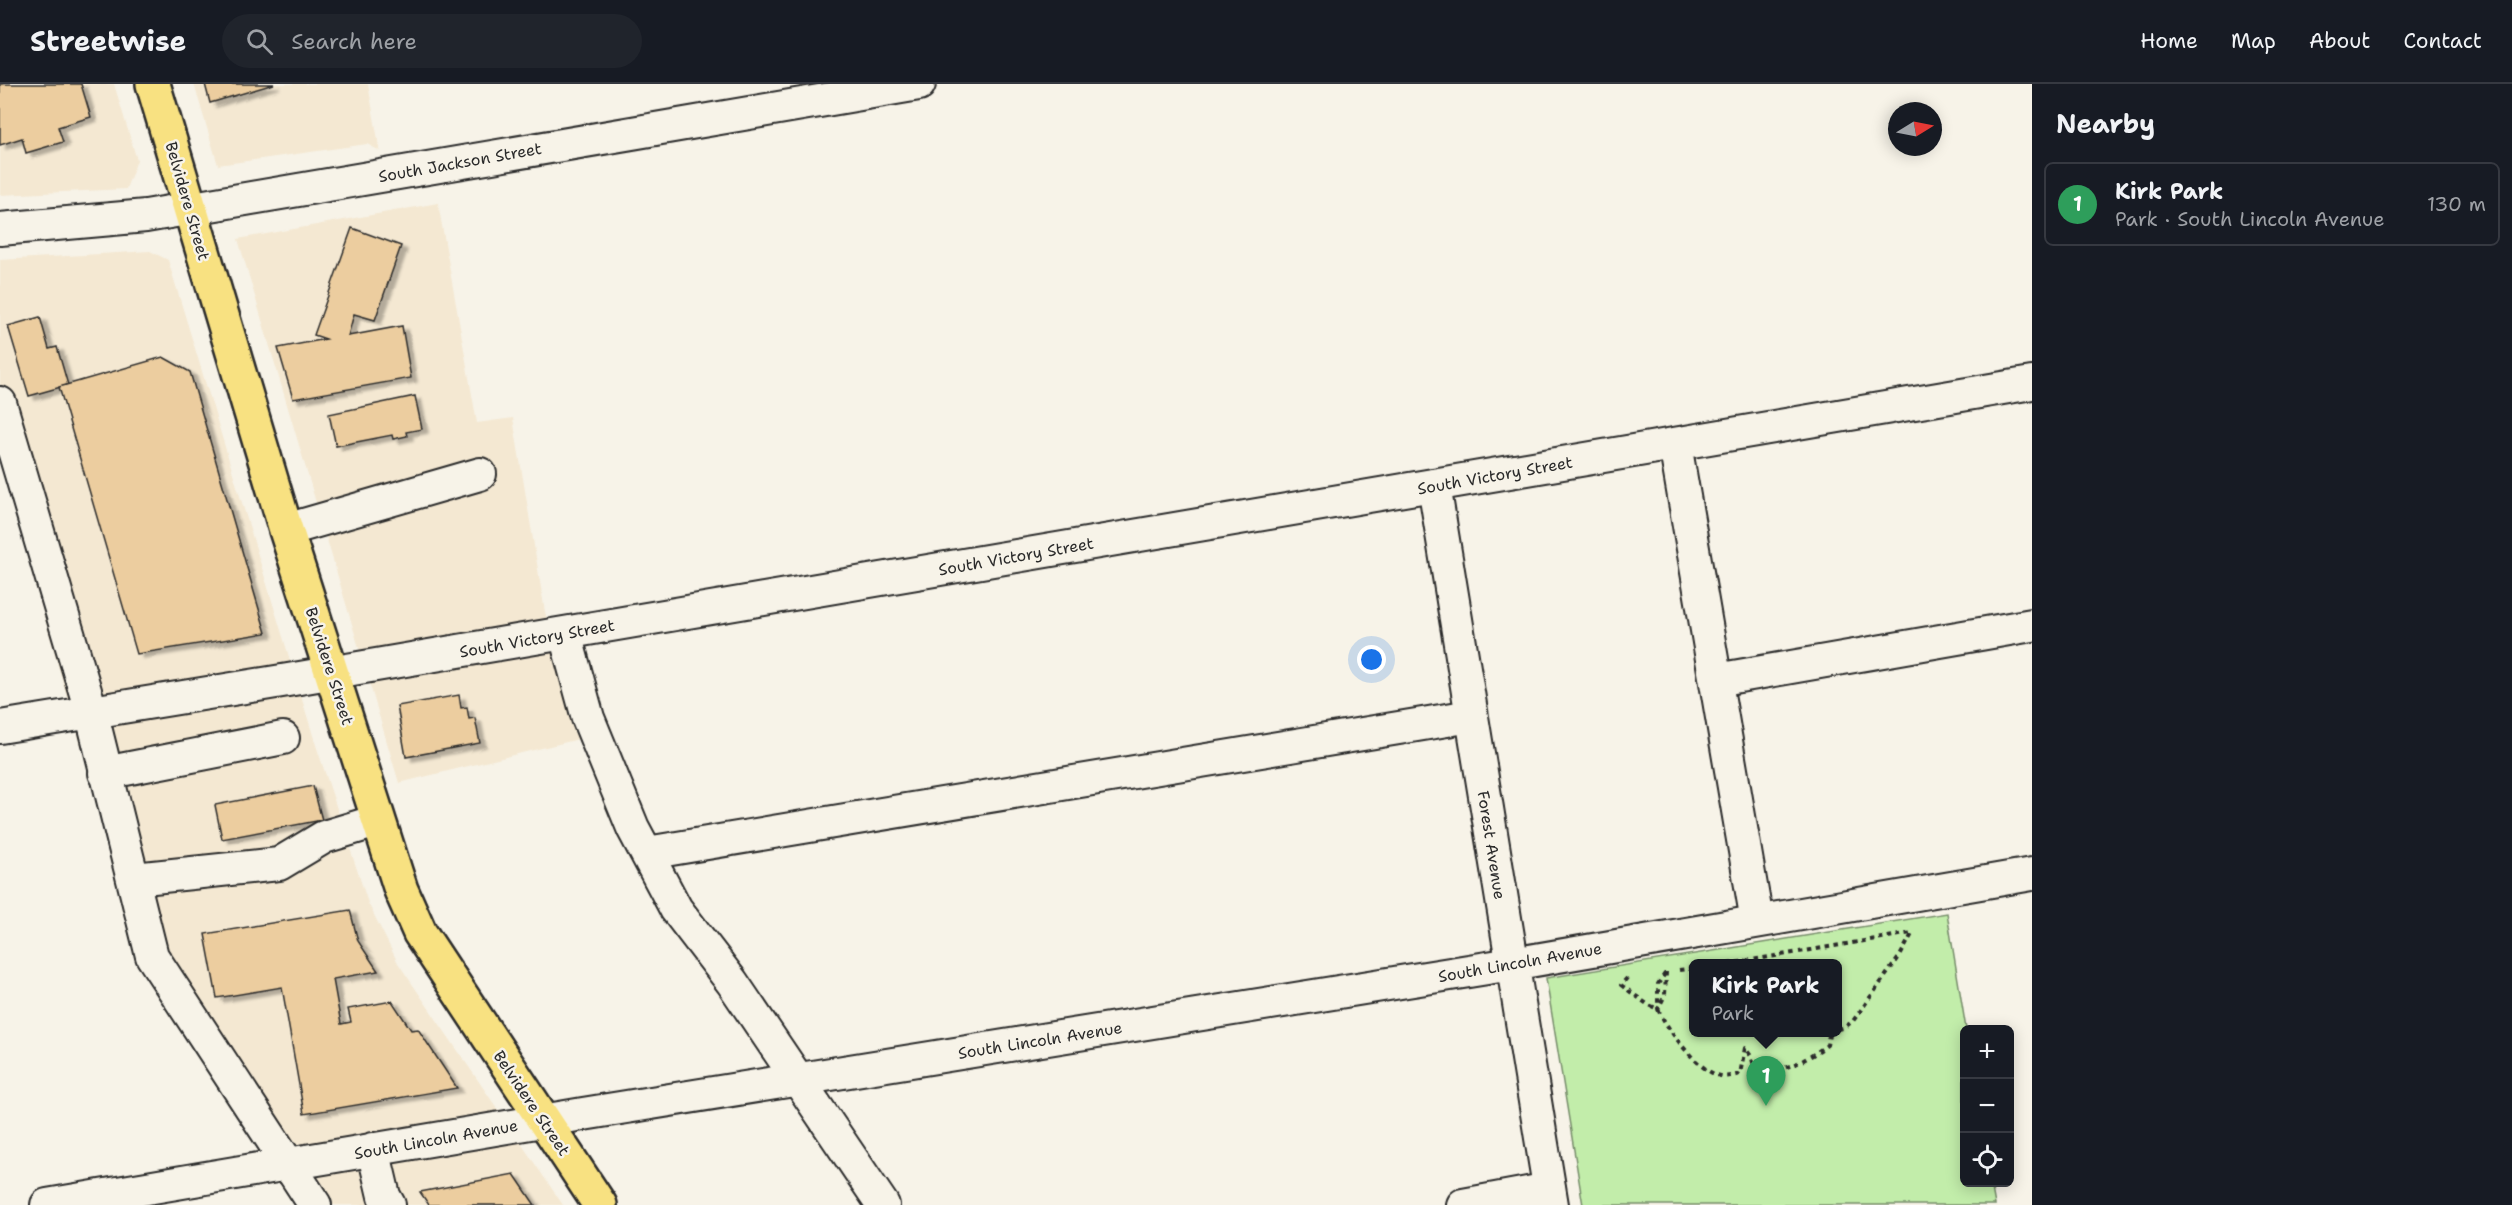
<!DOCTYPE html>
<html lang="en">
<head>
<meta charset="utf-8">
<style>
  :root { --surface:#171b24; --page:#20242c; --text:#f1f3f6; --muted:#9ea1a6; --line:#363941; --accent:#ea580c }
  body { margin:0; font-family:"Shantell Sans",sans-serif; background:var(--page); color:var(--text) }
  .controls { position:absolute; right:18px; bottom:18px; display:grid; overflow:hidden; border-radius:9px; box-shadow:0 3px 15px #0003 }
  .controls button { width:54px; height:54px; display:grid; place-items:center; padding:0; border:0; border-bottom:2px solid var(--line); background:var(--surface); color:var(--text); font:30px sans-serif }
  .compass { position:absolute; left:1888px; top:18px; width:54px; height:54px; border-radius:50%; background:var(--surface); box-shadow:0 3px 15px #0003; rotate:80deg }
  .you { position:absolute; left:1372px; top:576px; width:21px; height:21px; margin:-15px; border:4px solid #fff; border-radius:50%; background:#1a73e8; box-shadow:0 0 0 9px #1a73e833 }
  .badge { display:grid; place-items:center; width:39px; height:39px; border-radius:50%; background:var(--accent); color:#fff; font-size:20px; font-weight:700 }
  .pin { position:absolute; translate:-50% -50px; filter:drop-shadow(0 2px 3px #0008) }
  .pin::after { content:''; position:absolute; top:32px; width:21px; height:18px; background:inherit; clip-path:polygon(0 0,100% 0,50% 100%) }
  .popup { position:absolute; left:1689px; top:875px; width:153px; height:78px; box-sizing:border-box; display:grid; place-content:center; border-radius:9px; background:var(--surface); filter:drop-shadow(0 2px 4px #0005); font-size:20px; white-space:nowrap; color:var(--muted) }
  .popup b { font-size:22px; color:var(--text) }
  .popup::after { content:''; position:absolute; left:50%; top:100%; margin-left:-12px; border:12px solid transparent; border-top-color:var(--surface) }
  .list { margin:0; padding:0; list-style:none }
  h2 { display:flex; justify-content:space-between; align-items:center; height:78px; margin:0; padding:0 24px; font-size:26px }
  h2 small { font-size:20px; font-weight:400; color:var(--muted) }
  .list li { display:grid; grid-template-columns:39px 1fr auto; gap:18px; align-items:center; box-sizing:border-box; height:84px; margin:0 12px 12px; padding:0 12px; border:2px solid var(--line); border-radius:9px }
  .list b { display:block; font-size:22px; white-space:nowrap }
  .list p { margin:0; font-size:20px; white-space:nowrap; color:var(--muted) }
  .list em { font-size:20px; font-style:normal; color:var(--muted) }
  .icon { flex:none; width:33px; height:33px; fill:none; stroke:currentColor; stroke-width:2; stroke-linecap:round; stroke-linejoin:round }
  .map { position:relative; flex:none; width:2032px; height:1121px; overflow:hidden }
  header { display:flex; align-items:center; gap:36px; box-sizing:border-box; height:84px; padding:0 30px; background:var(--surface); border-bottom:2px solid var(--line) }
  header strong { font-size:28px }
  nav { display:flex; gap:33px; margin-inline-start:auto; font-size:21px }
  .search { width:420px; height:54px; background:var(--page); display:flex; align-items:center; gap:15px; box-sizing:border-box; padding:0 21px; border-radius:33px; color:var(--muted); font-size:22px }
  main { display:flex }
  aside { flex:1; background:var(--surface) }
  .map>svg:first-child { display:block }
  .built { fill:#f4e8d2 }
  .green { fill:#c2edaa; stroke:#768c6a; stroke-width:1.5; fill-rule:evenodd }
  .building { fill:#eccd9f; stroke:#2b2b2b; stroke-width:1.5; filter:url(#shadow) }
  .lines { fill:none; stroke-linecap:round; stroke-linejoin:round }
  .minor-casing { stroke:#2b2b2b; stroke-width:36 }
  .major-casing { stroke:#2b2b2b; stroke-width:38 }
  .path { stroke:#2b2b2b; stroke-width:4; stroke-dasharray:4.5 4.5; stroke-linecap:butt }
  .minor { stroke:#f7f3e8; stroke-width:32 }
  .major { stroke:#f8e181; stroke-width:33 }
  .labels { text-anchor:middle; stroke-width:5; stroke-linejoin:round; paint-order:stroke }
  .street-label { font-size:16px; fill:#2b2b2b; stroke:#f7f3e8 }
</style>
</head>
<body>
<header>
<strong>Streetwise</strong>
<div class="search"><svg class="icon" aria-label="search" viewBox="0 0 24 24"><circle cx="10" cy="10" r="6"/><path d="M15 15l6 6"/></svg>Search here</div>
<nav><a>Home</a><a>Map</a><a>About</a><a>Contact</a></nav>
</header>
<main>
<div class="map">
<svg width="2032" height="1121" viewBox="0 0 2032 1121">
  <defs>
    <filter id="shadow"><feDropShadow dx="6" dy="4" stdDeviation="1.5" flood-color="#0004"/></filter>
  </defs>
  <rect width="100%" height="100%" fill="#f7f3e8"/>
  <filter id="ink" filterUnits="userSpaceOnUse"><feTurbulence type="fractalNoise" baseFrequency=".0167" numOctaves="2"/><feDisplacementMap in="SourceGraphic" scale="12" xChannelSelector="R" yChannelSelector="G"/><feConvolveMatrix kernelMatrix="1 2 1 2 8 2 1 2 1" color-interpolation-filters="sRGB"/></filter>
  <g filter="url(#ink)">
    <g class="built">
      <path d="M 0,0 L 114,0 L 137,76 L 126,105 L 0,111 Z"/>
      <path d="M 194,0 L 368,0 L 380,67 L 367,60 L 218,81 Z"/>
      <path d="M 438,119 L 477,339 L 513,334 L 545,528 L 583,654 L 399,699 L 238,155 Z"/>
      <path d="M 150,167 L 168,176 L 315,658 L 368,819 L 398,879 L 563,1121 L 302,1121 L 143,879 L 0,378 L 0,176 Z"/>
    </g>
    <path class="green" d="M 1947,829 L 1966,945 L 1964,946 L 1964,1098 L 1991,1099 L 1995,1121 L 1583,1121 L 1546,894 ZM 1694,880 L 1838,880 L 1838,948 L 1694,948 Z"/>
    <g class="building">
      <path d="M 0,0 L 81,0 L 91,33 L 58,43 L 63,58 L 26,69 L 22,54 L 0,61 Z"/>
      <path d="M 205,0 L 274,0 L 210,19 Z"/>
      <path d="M 352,144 L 401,162 L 375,236 L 354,230 L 348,252 L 402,242 L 411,294 L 293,315 L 278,264 L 326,255 L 314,251 Z"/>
      <path d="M 40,233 L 49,265 L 57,263 L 68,301 L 29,312 L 8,242 Z"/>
      <path d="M 163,273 L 190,288 L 266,549 L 137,570 L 59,303 Z"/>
      <path d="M 415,312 L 422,345 L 406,348 L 407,352 L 393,355 L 392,351 L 336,362 L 329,330 Z"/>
      <path d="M 459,611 L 461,624 L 467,623 L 469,635 L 475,634 L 480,659 L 406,673 L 397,622 Z"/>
      <path d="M 313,702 L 322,736 L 222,755 L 215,721 Z"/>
      <path d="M 350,826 L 358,857 L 378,887 L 333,895 L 341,940 L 351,938 L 348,925 L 392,917 L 411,946 L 418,945 L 457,1004 L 304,1030 L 282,903 L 217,914 L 205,850 Z"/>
      <path d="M 514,1090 L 535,1121 L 429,1121 L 420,1108 Z"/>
    </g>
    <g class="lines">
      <defs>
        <g id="minor">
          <path d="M 0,145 L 146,132 L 919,0"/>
          <path d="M 0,319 L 91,627 L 152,872 L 315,1121"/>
          <path d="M 1675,360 L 1757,837"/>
          <path d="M 1434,401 L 1552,1121"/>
          <path d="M 286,446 L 480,390"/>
          <path d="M 565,550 L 588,634 L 633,744 L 676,825 L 732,898 L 883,1121"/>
          <path d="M 1716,596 L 2032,541"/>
          <path d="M 0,643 L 288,596 L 2032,299"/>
          <path d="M 105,689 L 283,654"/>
          <path d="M 647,769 L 1471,632"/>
          <path d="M 134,795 L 279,780 L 324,753 L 377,737"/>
          <path d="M 373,1065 L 384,1112 L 389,1121"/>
          <path d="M 47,1121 L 583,1030 L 1512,880 L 2032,790"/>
          <path d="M 1463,1121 L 1549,1105"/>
        </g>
        <path id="major" d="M 153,0 L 286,446 L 401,806 L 420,849 L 600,1121"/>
      </defs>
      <use href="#minor" class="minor-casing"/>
      <use href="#major" class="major-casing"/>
      <g class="path">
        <path d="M 1728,880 L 1912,849"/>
        <path d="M 1679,886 L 1694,884"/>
        <path d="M 1666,888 L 1665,911 L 1658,925 L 1658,900 Z"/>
        <path d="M 1627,894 L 1621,901 L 1647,920 L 1658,925 C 1666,944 1697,985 1717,991 C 1724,994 1733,992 1740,990 L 1745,964 L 1751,972 L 1757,990 C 1789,984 1801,980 1827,961 L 1829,951 L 1827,948"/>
        <path d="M 1838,945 L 1845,943 L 1853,937 L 1900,872 L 1912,850"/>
      </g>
      <use href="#minor" class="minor"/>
      <use href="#major" class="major"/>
    </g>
  </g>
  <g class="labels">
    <g class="street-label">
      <text transform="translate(460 78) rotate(-10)" y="6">South Jackson Street</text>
      <text transform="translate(188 117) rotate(74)" y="6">Belvidere Street</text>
      <text transform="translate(1495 391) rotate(-10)" y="6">South Victory Street</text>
      <text transform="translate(1016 472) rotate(-10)" y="6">South Victory Street</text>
      <text transform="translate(537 554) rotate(-10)" y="6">South Victory Street</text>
      <text transform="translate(330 582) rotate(72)" y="6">Belvidere Street</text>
      <text transform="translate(1492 761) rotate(81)" y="6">Forest Avenue</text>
      <text transform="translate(1520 878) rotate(-10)" y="6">South Lincoln Avenue</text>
      <text transform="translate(1040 956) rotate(-9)" y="6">South Lincoln Avenue</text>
      <text transform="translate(532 1019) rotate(56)" y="6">Belvidere Street</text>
      <text transform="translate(436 1055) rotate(-10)" y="6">South Lincoln Avenue</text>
    </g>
  </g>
</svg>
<div class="controls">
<button>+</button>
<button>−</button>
<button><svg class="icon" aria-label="locate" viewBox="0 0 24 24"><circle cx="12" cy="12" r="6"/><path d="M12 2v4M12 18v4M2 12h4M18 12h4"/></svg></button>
</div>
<svg class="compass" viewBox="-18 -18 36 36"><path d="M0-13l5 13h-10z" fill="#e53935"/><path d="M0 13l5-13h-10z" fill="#9ea1a6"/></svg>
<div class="you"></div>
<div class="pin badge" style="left:1766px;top:1022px;background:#2e9e5b">1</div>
<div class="popup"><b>Kirk Park</b>Park</div>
</div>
<aside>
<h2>Nearby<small></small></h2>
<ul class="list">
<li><span class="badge" style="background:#2e9e5b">1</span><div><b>Kirk Park</b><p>Park · South Lincoln Avenue</p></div><em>130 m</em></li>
</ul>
</aside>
</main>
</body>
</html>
